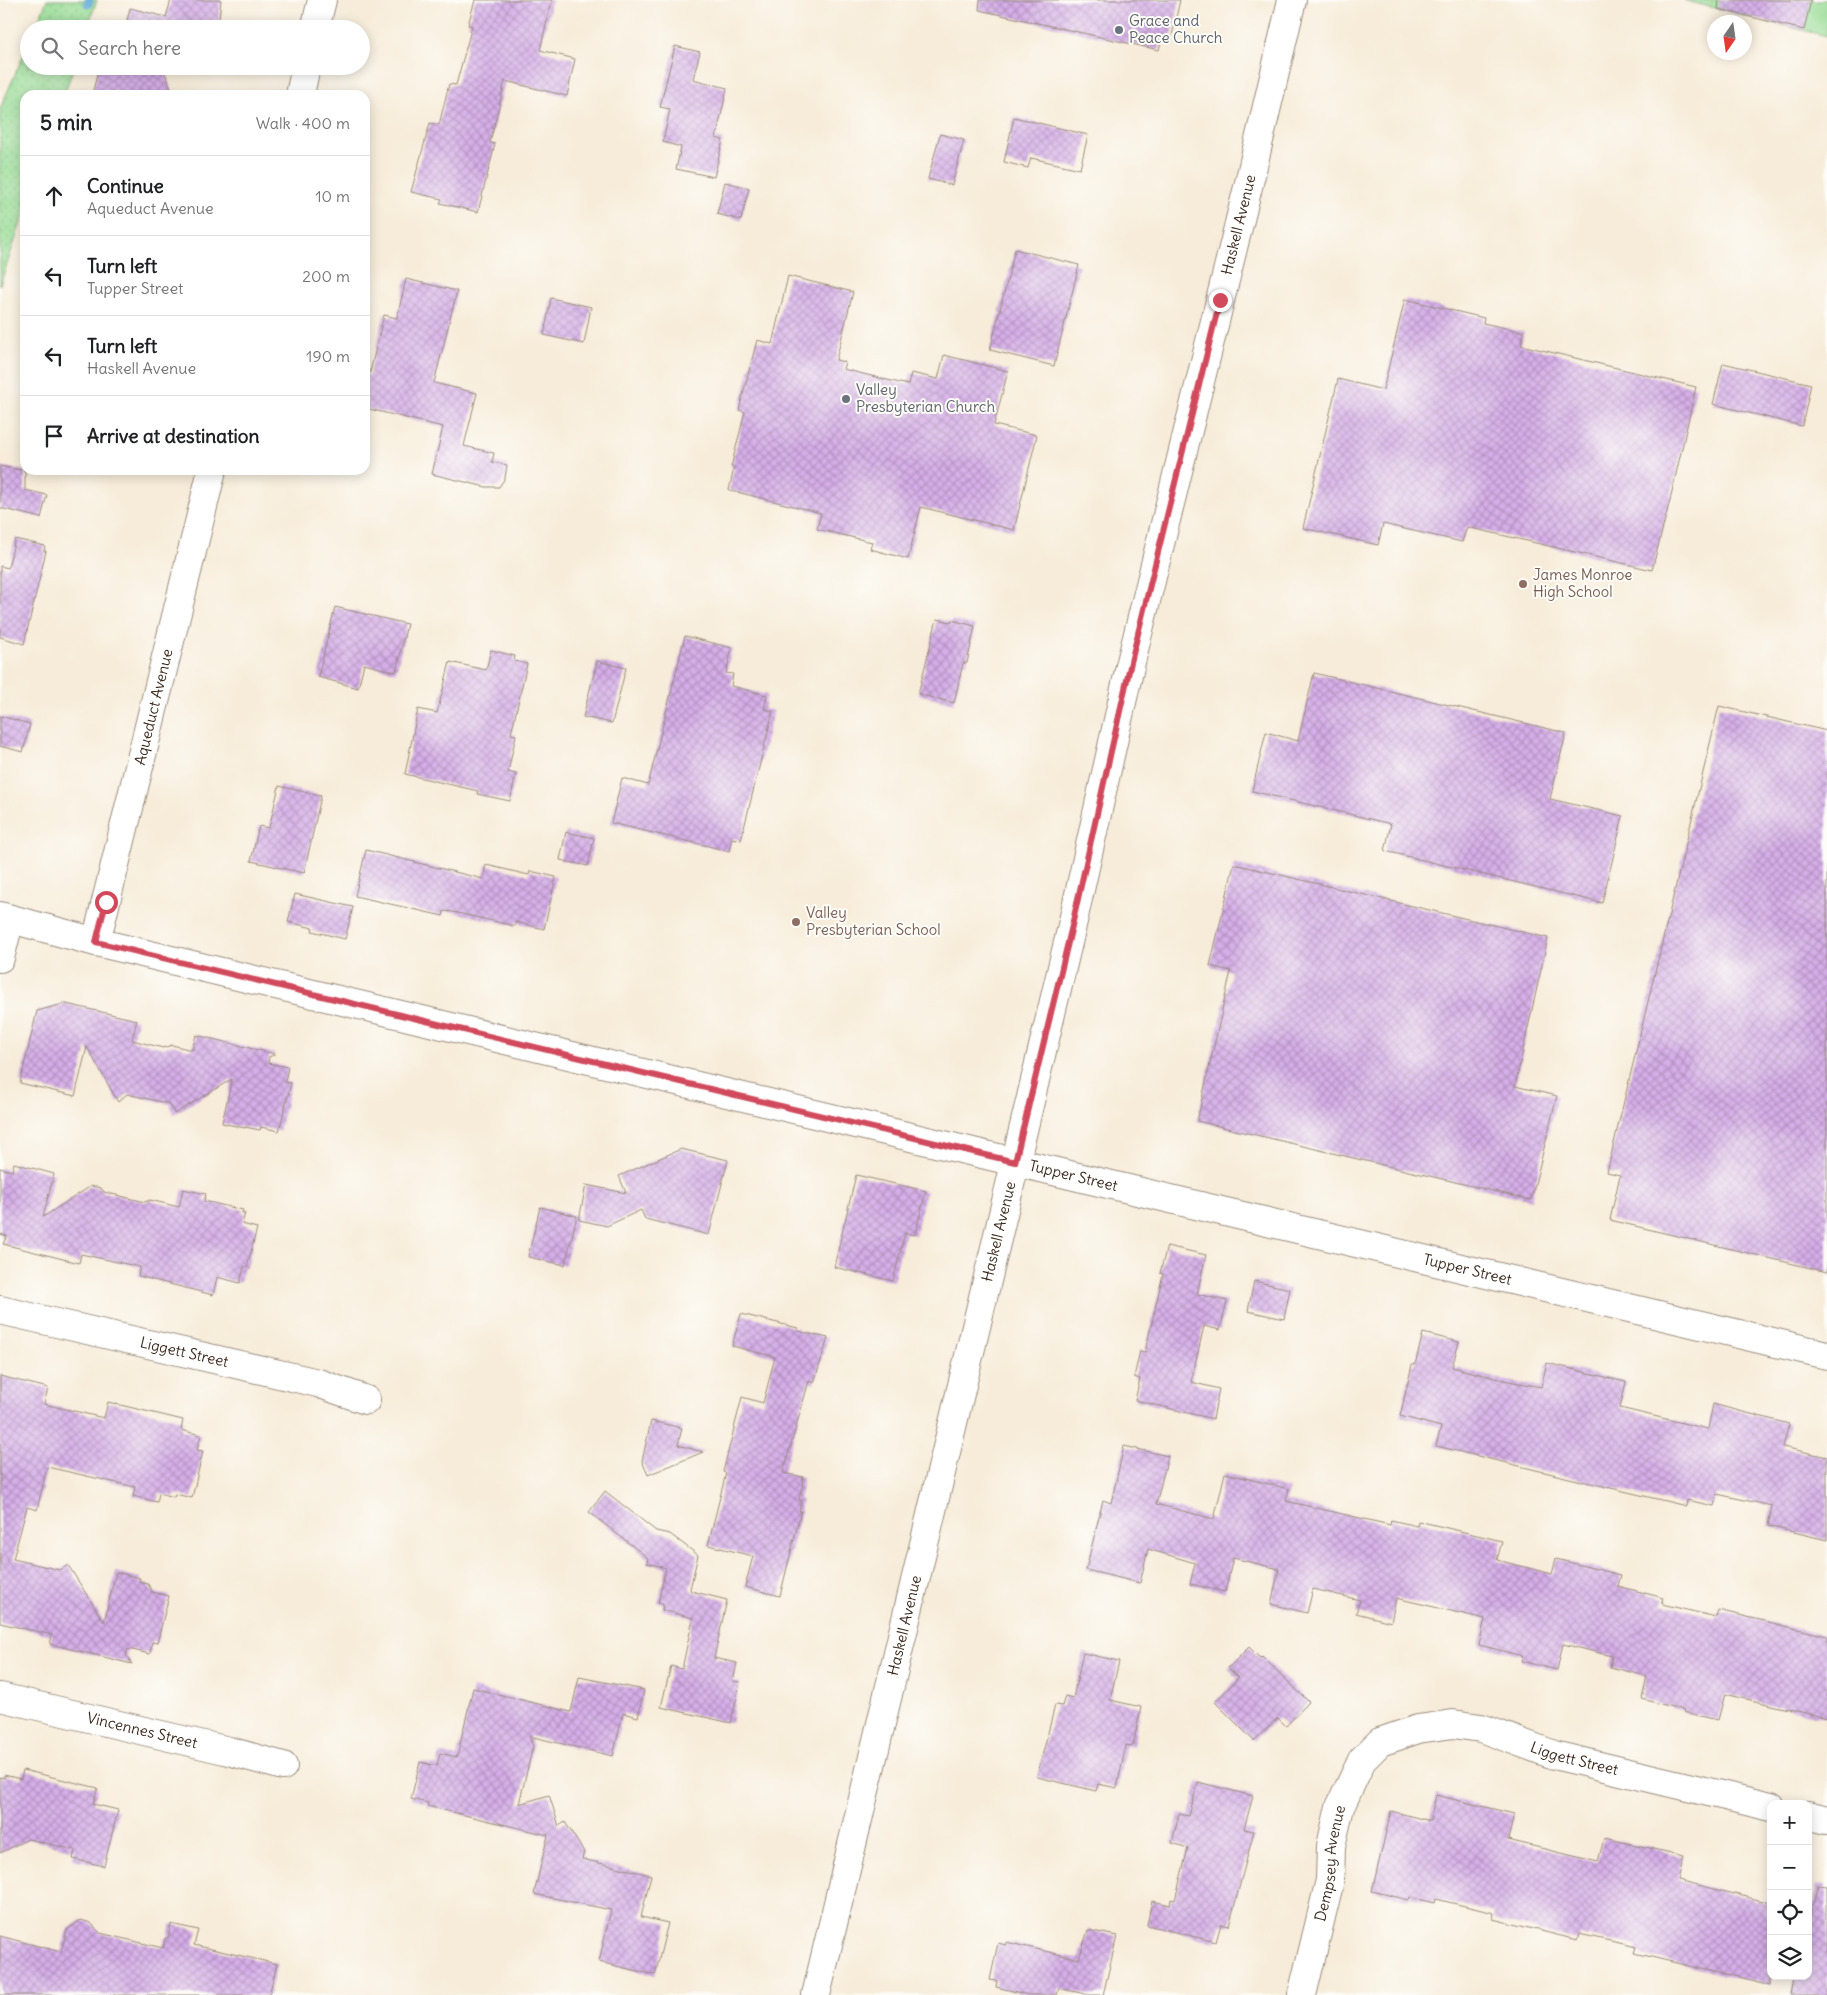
<!DOCTYPE html>
<html lang="en">
<head>
<meta charset="utf-8">
<style>
  :root { --surface:#fff; --page:#f2f2f2; --text:#202124; --muted:#757577; --line:#e0e0e0 }
  body { margin:0; font-family:Delius,sans-serif; background:var(--page); color:var(--text) }
  .controls { position:absolute; right:15px; bottom:15px; display:grid; overflow:hidden; border-radius:10px; box-shadow:0 2px 12px #0003 }
  .controls button { width:45px; height:45px; display:grid; place-items:center; padding:0; border:0; border-bottom:1px solid var(--line); background:var(--surface); color:var(--text); font:25px sans-serif }
  .compass { position:absolute; left:1707px; top:15px; width:45px; height:45px; border-radius:50%; background:var(--surface); box-shadow:0 2px 12px #0003; rotate:193deg }
  .stop { position:absolute; width:15px; height:15px; margin:-11px; border:4px solid #d1495b; border-radius:50%; background:#fff }
  .stop.end { background:#d1495b; border-color:#fff; box-shadow:0 1px 5px #0008 }
  .list { margin:0; padding:0; list-style:none }
  h2 { display:flex; justify-content:space-between; align-items:center; height:65px; margin:0; padding:0 20px; font-size:21px }
  h2 small { font-size:16px; font-weight:400; color:var(--muted) }
  .list li { display:grid; grid-template-columns:32px 1fr auto; gap:15px; align-items:center; box-sizing:border-box; height:80px; padding:0 20px; border-top:1px solid var(--line) }
  .list b { display:block; font-size:19px; white-space:nowrap }
  .list p { margin:0; font-size:16px; white-space:nowrap; color:var(--muted) }
  .list em { font-size:16px; font-style:normal; color:var(--muted) }
  .icon { flex:none; width:28px; height:28px; fill:none; stroke:currentColor; stroke-width:2; stroke-linecap:round; stroke-linejoin:round }
  .map { position:relative; flex:none; width:1827px; height:1995px; overflow:hidden }
  .search { position:absolute; background:var(--surface); box-shadow:0 2px 12px #0003; left:20px; top:20px; width:350px; height:55px; display:flex; align-items:center; gap:12px; box-sizing:border-box; padding:0 18px; border-radius:28px; color:var(--muted); font-size:19px }
  .panel { position:absolute; background:var(--surface); box-shadow:0 2px 12px #0003; left:20px; top:90px; width:350px; height:385px; border-radius:15px }
  .map>svg:first-child { display:block }
  .grass { fill:url(#grass-dots); stroke:#69835a }
  .pitch { fill:#97dc95; stroke:#69835a }
  .lines { fill:none; stroke-linecap:round; stroke-linejoin:round }
  .stream { stroke:#5ea9d6; stroke-width:9 }
  .building { fill:url(#building-cross-hatch) }
  .street-casing { stroke:#998b7c; stroke-width:30 }
  .secondary-casing { stroke:#998b7c; stroke-width:30 }
  .street { stroke:#fff; stroke-width:28 }
  .secondary { stroke:#fff; stroke-width:28 }
  .route { stroke:#d1495b; stroke-width:6 }
  .worship-dot { fill:#6b7280; stroke:#fdfcf7; stroke-width:2 }
  .education-dot { fill:#8d6e63; stroke:#fdfcf7; stroke-width:2 }
  .labels { text-anchor:middle; stroke-width:4; stroke-linejoin:round; paint-order:stroke }
  .worship-label { font-size:15px; fill:#5b616d; stroke:#fdfcf7; text-anchor:start }
  .street-label { font-size:15px; fill:#3b2a1e; stroke:#fdfcf7 }
  .education-label { font-size:15px; fill:#785e54; stroke:#fdfcf7; text-anchor:start }
</style>
</head>
<body>
<div class="map">
<svg width="1827" height="1995" viewBox="0 0 1827 1995">
  <defs>
    <pattern id="grass-dots" width="8" height="8" patternUnits="userSpaceOnUse" patternTransform="scale(1.25)"><rect width="8" height="8" fill="#97dc95"/><path d="M2 2h.1M6 6h.1" fill="none" stroke="#83bd80" stroke-width="1.8" stroke-linecap="round"/></pattern>
    <pattern id="building-cross-hatch" width="8" height="8" patternUnits="userSpaceOnUse" patternTransform="scale(1.25)"><rect width="8" height="8" fill="#d6afe9"/><path d="M0 0l8 8M0 8l8-8" fill="none" stroke="#af8fbc"/></pattern>
  </defs>
  <rect width="100%" height="100%" fill="#fdfcf7"/>
  <filter id="ink" filterUnits="userSpaceOnUse"><feTurbulence type="fractalNoise" baseFrequency=".02" numOctaves="2"/><feDisplacementMap in="SourceGraphic" scale="10" xChannelSelector="R" yChannelSelector="G"/><feConvolveMatrix kernelMatrix="1 2 1 2 8 2 1 2 1" color-interpolation-filters="sRGB"/></filter>
  <filter id="wash" filterUnits="userSpaceOnUse"><feTurbulence type="fractalNoise" baseFrequency=".0096" numOctaves="4" result="noise"/><feDisplacementMap in="SourceGraphic" scale="20" xChannelSelector="R" yChannelSelector="G"/><feGaussianBlur stdDeviation="1.12" result="paint"/><feColorMatrix in="noise" values="0 0 0 0 0 0 0 0 0 0 0 0 0 0 0 0 0 1.4 0 .05"/><feComposite in="paint" operator="in"/></filter>
  <g filter="url(#wash)">
    <rect width="100%" height="100%" fill="#f7ecd9"/>
    <g class="grass">
      <path d="M 47,0 L 97,0 L 87,29 L 35,29 Z"/>
      <path d="M 29,42 L 29,66 L 74,66 L 64,95 L 25,95 L 25,211 L 0,285 L 0,109 Z"/>
    </g>
    <path class="pitch" d="M 1682,0 L 1827,0 L 1827,36 L 1810,32 Z"/>
    <g class="lines">
      <path class="stream" d="M 88,4 L 89,0"/>
    </g>
    <g id="blocks">
      <g class="building">
        <path d="M 171,0 L 221,0 L 218,29 L 125,29 L 130,8 L 166,17 Z"/>
        <path d="M 475,0 L 552,0 L 540,50 L 575,59 L 567,96 L 505,81 L 490,143 L 495,144 L 478,212 L 440,203 L 442,199 L 411,192 L 430,123 L 439,125 L 449,84 L 456,85 L 472,26 L 468,25 Z"/>
        <path d="M 980,0 L 1180,0 L 1171,40 L 1162,38 L 1159,50 L 979,10 Z"/>
        <path d="M 1719,0 L 1811,0 L 1804,30 L 1718,9 Z"/>
        <path d="M 675,46 L 700,52 L 693,79 L 727,88 L 716,138 L 723,140 L 714,177 L 676,169 L 681,147 L 663,142 L 670,109 L 660,107 Z"/>
        <path d="M 99,66 L 162,66 L 174,95 L 92,95 Z"/>
        <path d="M 1014,117 L 1088,135 L 1080,169 L 1031,158 L 1028,168 L 1004,162 Z"/>
        <path d="M 940,134 L 964,140 L 952,185 L 928,179 Z"/>
        <path d="M 725,182 L 749,188 L 741,220 L 717,214 Z"/>
        <path d="M 1015,249 L 1079,265 L 1054,366 L 990,350 Z"/>
        <path d="M 788,276 L 853,292 L 836,360 L 845,362 L 843,369 L 908,385 L 911,373 L 938,379 L 944,355 L 1008,371 L 994,425 L 1037,435 L 1014,530 L 921,507 L 908,559 L 870,549 L 872,542 L 817,529 L 821,513 L 729,490 L 734,468 L 731,467 L 745,412 L 739,410 L 757,340 L 772,344 Z"/>
        <path d="M 406,279 L 457,291 L 434,383 L 477,393 L 464,446 L 494,453 L 492,462 L 507,465 L 505,478 L 499,487 L 486,487 L 432,474 L 443,427 L 365,408 L 365,375 L 369,376 L 384,315 L 397,318 Z"/>
        <path d="M 551,298 L 591,307 L 584,344 L 544,335 Z"/>
        <path d="M 1405,299 L 1484,318 L 1483,323 L 1524,332 L 1521,345 L 1696,387 L 1670,500 L 1652,570 L 1467,527 L 1462,542 L 1383,524 L 1378,545 L 1303,528 L 1338,379 L 1383,390 Z"/>
        <path d="M 1723,363 L 1811,384 L 1802,426 L 1713,404 Z"/>
        <path d="M 0,466 L 25,471 L 25,490 L 47,495 L 41,518 L 0,508 Z"/>
        <path d="M 15,539 L 45,546 L 44,551 L 46,551 L 24,644 L 0,637 L 0,566 L 8,568 Z"/>
        <path d="M 335,607 L 407,624 L 396,672 L 364,664 L 358,688 L 318,677 Z"/>
        <path d="M 937,619 L 951,622 L 952,620 L 975,626 L 967,663 L 963,663 L 954,703 L 918,694 Z"/>
        <path d="M 685,636 L 732,648 L 726,673 L 733,674 L 731,686 L 767,695 L 764,709 L 773,711 L 741,840 L 732,838 L 729,851 L 611,823 L 622,778 L 648,785 Z"/>
        <path d="M 491,650 L 515,656 L 514,661 L 527,664 L 511,734 L 516,735 L 508,772 L 516,774 L 510,801 L 477,794 L 478,791 L 405,774 L 418,709 L 437,713 L 450,662 L 486,670 Z"/>
        <path d="M 597,661 L 626,668 L 612,723 L 583,717 Z"/>
        <path d="M 1314,673 L 1566,733 L 1550,799 L 1623,816 L 1602,903 L 1385,851 L 1391,824 L 1252,791 L 1266,732 L 1298,741 Z"/>
        <path d="M 1719,706 L 1827,731 L 1827,1272 L 1610,1220 L 1620,1175 L 1607,1172 Z"/>
        <path d="M 0,716 L 30,724 L 23,752 L 0,746 Z"/>
        <path d="M 279,786 L 321,796 L 304,873 L 251,861 L 259,826 L 269,828 Z"/>
        <path d="M 566,832 L 594,838 L 588,866 L 560,860 Z"/>
        <path d="M 366,850 L 483,879 L 486,865 L 529,875 L 530,871 L 556,877 L 544,929 L 516,922 L 515,926 L 453,912 L 444,911 L 443,916 L 355,896 Z"/>
        <path d="M 1234,864 L 1548,938 L 1515,1086 L 1557,1096 L 1531,1200 L 1197,1121 L 1231,971 L 1210,966 Z"/>
        <path d="M 295,894 L 353,907 L 345,939 L 312,931 L 313,928 L 288,922 Z"/>
        <path d="M 62,1003 L 137,1020 L 132,1040 L 163,1048 L 172,1045 L 192,1050 L 196,1035 L 275,1054 L 269,1057 L 268,1063 L 288,1067 L 285,1082 L 291,1083 L 279,1131 L 261,1127 L 260,1130 L 245,1127 L 245,1128 L 222,1123 L 232,1079 L 174,1114 L 170,1104 L 127,1094 L 118,1102 L 87,1047 L 75,1096 L 20,1083 L 37,1011 L 63,1004 Z"/>
        <path d="M 681,1149 L 728,1160 L 709,1235 L 645,1219 L 641,1210 L 607,1226 L 579,1220 L 586,1185 L 626,1193 L 619,1176 Z"/>
        <path d="M 14,1163 L 54,1174 L 43,1217 L 91,1186 L 101,1188 L 104,1192 L 145,1202 L 150,1200 L 179,1207 L 183,1189 L 206,1194 L 204,1201 L 243,1210 L 242,1213 L 245,1213 L 242,1224 L 257,1228 L 247,1267 L 244,1267 L 240,1283 L 217,1277 L 213,1295 L 138,1276 L 140,1267 L 81,1254 L 79,1263 L 3,1244 L 7,1236 L 0,1234 L 0,1168 L 12,1171 Z"/>
        <path d="M 856,1175 L 926,1191 L 915,1235 L 905,1233 L 893,1281 L 834,1267 Z"/>
        <path d="M 540,1207 L 577,1216 L 565,1265 L 528,1257 Z"/>
        <path d="M 1167,1246 L 1206,1255 L 1197,1294 L 1227,1301 L 1220,1330 L 1204,1326 L 1191,1382 L 1219,1389 L 1213,1419 L 1135,1400 L 1140,1379 L 1134,1377 L 1140,1351 L 1145,1352 L 1163,1274 L 1160,1273 Z"/>
        <path d="M 1254,1281 L 1290,1289 L 1284,1319 L 1248,1311 Z"/>
        <path d="M 741,1314 L 798,1328 L 798,1331 L 828,1338 L 814,1383 L 809,1381 L 783,1473 L 803,1477 L 802,1481 L 803,1482 L 799,1500 L 802,1500 L 799,1511 L 801,1511 L 780,1596 L 745,1587 L 753,1556 L 708,1545 L 726,1473 L 723,1472 L 742,1397 L 763,1403 L 775,1357 L 732,1346 Z"/>
        <path d="M 1423,1333 L 1459,1342 L 1452,1367 L 1503,1380 L 1541,1387 L 1547,1363 L 1626,1382 L 1620,1408 L 1708,1429 L 1713,1404 L 1789,1424 L 1783,1447 L 1827,1457 L 1827,1540 L 1768,1526 L 1772,1506 L 1717,1494 L 1714,1506 L 1687,1500 L 1686,1506 L 1436,1446 L 1441,1427 L 1400,1416 L 1412,1365 L 1415,1365 Z"/>
        <path d="M 0,1376 L 48,1388 L 44,1404 L 104,1418 L 108,1402 L 183,1420 L 181,1430 L 201,1435 L 197,1450 L 203,1451 L 192,1498 L 175,1494 L 174,1497 L 159,1493 L 157,1502 L 133,1496 L 135,1487 L 47,1467 L 37,1510 L 27,1507 L 13,1559 L 60,1570 L 68,1565 L 104,1622 L 116,1572 L 140,1578 L 139,1582 L 148,1584 L 152,1592 L 169,1596 L 157,1643 L 152,1642 L 150,1654 L 128,1649 L 126,1655 L 132,1664 L 50,1644 L 52,1635 L 0,1623 Z"/>
        <path d="M 651,1421 L 682,1428 L 678,1445 L 703,1452 L 648,1475 L 642,1461 Z"/>
        <path d="M 1124,1446 L 1168,1456 L 1156,1504 L 1214,1519 L 1225,1473 L 1289,1489 L 1286,1501 L 1390,1525 L 1391,1520 L 1417,1526 L 1418,1521 L 1502,1541 L 1497,1560 L 1552,1574 L 1556,1559 L 1621,1575 L 1618,1586 L 1664,1598 L 1662,1604 L 1716,1617 L 1718,1610 L 1827,1636 L 1827,1718 L 1725,1694 L 1718,1720 L 1683,1712 L 1684,1710 L 1642,1699 L 1647,1676 L 1610,1667 L 1612,1656 L 1563,1644 L 1557,1670 L 1521,1661 L 1523,1656 L 1479,1645 L 1485,1619 L 1396,1598 L 1391,1622 L 1356,1613 L 1360,1600 L 1313,1589 L 1307,1613 L 1271,1604 L 1279,1569 L 1233,1558 L 1225,1592 L 1190,1584 L 1195,1563 L 1148,1549 L 1140,1583 L 1086,1570 L 1103,1500 L 1111,1503 Z"/>
        <path d="M 605,1491 L 656,1531 L 670,1534 L 698,1555 L 690,1589 L 691,1591 L 727,1600 L 714,1658 L 737,1663 L 733,1681 L 740,1682 L 731,1723 L 661,1707 L 671,1666 L 682,1669 L 693,1618 L 662,1610 L 663,1604 L 658,1603 L 666,1568 L 647,1563 L 648,1558 L 589,1512 Z"/>
        <path d="M 1249,1647 L 1260,1658 L 1262,1656 L 1309,1702 L 1286,1726 L 1278,1718 L 1254,1741 L 1215,1702 L 1238,1678 L 1228,1668 Z"/>
        <path d="M 1083,1653 L 1119,1661 L 1110,1700 L 1141,1707 L 1133,1746 L 1126,1745 L 1117,1788 L 1098,1784 L 1096,1791 L 1037,1777 L 1055,1705 L 1062,1706 L 1065,1696 L 1073,1698 Z"/>
        <path d="M 579,1677 L 644,1690 L 638,1717 L 623,1713 L 613,1756 L 529,1736 L 533,1746 L 519,1804 L 549,1795 L 559,1826 L 565,1822 L 584,1852 L 582,1859 L 651,1875 L 641,1917 L 668,1923 L 655,1975 L 599,1962 L 611,1910 L 534,1894 L 548,1835 L 427,1806 L 428,1803 L 411,1799 L 420,1762 L 437,1766 L 440,1753 L 457,1757 L 473,1688 L 571,1712 Z"/>
        <path d="M 23,1770 L 98,1788 L 93,1804 L 118,1810 L 104,1866 L 73,1859 L 75,1850 L 28,1839 L 0,1853 L 0,1777 L 4,1778 L 4,1775 L 21,1779 Z"/>
        <path d="M 1198,1782 L 1253,1796 L 1244,1829 L 1254,1831 L 1229,1926 L 1221,1924 L 1216,1942 L 1147,1925 L 1152,1901 L 1170,1905 L 1171,1899 L 1175,1900 L 1188,1848 L 1172,1843 L 1179,1814 L 1189,1816 Z"/>
        <path d="M 1436,1795 L 1514,1814 L 1508,1840 L 1598,1862 L 1604,1838 L 1650,1848 L 1684,1856 L 1678,1880 L 1771,1903 L 1771,1986 L 1635,1953 L 1637,1947 L 1579,1934 L 1577,1940 L 1493,1919 L 1494,1913 L 1436,1899 L 1435,1903 L 1410,1897 L 1409,1900 L 1372,1891 L 1391,1811 L 1430,1821 Z"/>
        <path d="M 1818,1885 L 1827,1886 L 1827,1995 L 1791,1995 L 1795,1976 L 1808,1976 L 1808,1923 Z"/>
        <path d="M 81,1920 L 91,1923 L 100,1933 L 163,1948 L 165,1938 L 168,1938 L 171,1924 L 198,1930 L 194,1945 L 277,1964 L 269,1995 L 0,1995 L 0,1936 L 61,1952 L 67,1930 Z"/>
        <path d="M 1088,1930 L 1117,1936 L 1103,1995 L 1089,1995 L 1059,1988 L 1057,1995 L 1029,1995 L 996,1987 L 997,1981 L 990,1980 L 998,1943 L 1006,1945 L 1006,1942 L 1079,1959 Z"/>
      </g>
    </g>
  </g>
  <g filter="url(#ink)">
    <use href="#blocks" fill-opacity="0" stroke="#998b7c" stroke-width="1"/>
    <g class="lines">
      <defs>
        <g id="street">
          <path d="M 315,29 L 322,0"/>
          <path d="M 300,95 L 306,66"/>
          <path d="M 0,916 L 96,942 L 1015,1162"/>
          <path id="s1" d="M 96,942 L 212,470"/>
          <path d="M 0,958 L 10,919"/>
          <path id="s2" d="M 0,1310 L 318,1383 L 366,1400"/>
          <path id="s3" d="M 0,1697 L 229,1751 L 283,1766"/>
          <path d="M 1808,1815 L 1827,1820"/>
          <path id="s4" d="M 1302,1995 L 1330,1880 L 1331,1846 L 1340,1807 L 1362,1760 L 1380,1742 L 1418,1729 L 1453,1724 L 1481,1728 L 1554,1755 L 1771,1807"/>
        </g>
        <g id="secondary">
          <path id="s5" d="M 1015,1162 L 1827,1355"/>
          <path id="s6" d="M 816,1995 L 1071,930 L 1131,662 L 1249,183 L 1292,0"/>
        </g>
      </defs>
      <use href="#street" class="street-casing"/>
      <use href="#secondary" class="secondary-casing"/>
      <use href="#street" class="street"/>
      <use href="#secondary" class="secondary"/>
    </g>
  </g>
  <g class="lines" filter="url(#ink)">
    <path class="route" d="M 106,902 L 96,942 L 1015,1162 L 1071,930 L 1131,662 L 1220,300"/>
  </g>
  <g class="worship-dot">
    <circle cx="1119" cy="30" r="5"/>
    <circle cx="846" cy="399" r="5"/>
  </g>
  <g class="education-dot">
    <circle cx="1523" cy="584" r="5"/>
    <circle cx="796" cy="922" r="5"/>
  </g>
  <g class="labels">
    <g class="worship-label">
      <text x="1129" y="26">Grace and<tspan x="1129" dy="17">Peace Church</tspan></text>
      <text x="856" y="395">Valley<tspan x="856" dy="17">Presbyterian Church</tspan></text>
    </g>
    <g class="street-label">
      <text dy="5" stroke="none"><textPath href="#s6" startOffset="1820">Haskell Avenue</textPath></text>
      <text dy="5" stroke="none"><textPath href="#s1" startOffset="242">Aqueduct Avenue</textPath></text>
      <text dy="5" stroke="none"><textPath href="#s5" startOffset="60">Tupper Street</textPath></text>
      <text dy="5" stroke="none"><textPath href="#s6" startOffset="785">Haskell Avenue</textPath></text>
      <text dy="5" stroke="none"><textPath href="#s5" startOffset="465">Tupper Street</textPath></text>
      <text dy="5" stroke="none"><textPath href="#s2" startOffset="189">Liggett Street</textPath></text>
      <text dy="5" stroke="none"><textPath href="#s6" startOffset="380">Haskell Avenue</textPath></text>
      <text dy="5" stroke="none"><textPath href="#s3" startOffset="146">Vincennes Street</textPath></text>
      <text dy="5" stroke="none"><textPath href="#s4" startOffset="472">Liggett Street</textPath></text>
      <text dy="5" stroke="none"><textPath href="#s4" startOffset="135">Dempsey Avenue</textPath></text>
    </g>
    <g class="education-label">
      <text x="1533" y="580">James Monroe<tspan x="1533" dy="17">High School</tspan></text>
      <text x="806" y="918">Valley<tspan x="806" dy="17">Presbyterian School</tspan></text>
    </g>
  </g>
</svg>
<div class="controls">
<button>+</button>
<button>−</button>
<button><svg class="icon" aria-label="locate" viewBox="0 0 24 24"><circle cx="12" cy="12" r="6"/><path d="M12 2v4M12 18v4M2 12h4M18 12h4"/></svg></button>
<button><svg class="icon" aria-label="layers" viewBox="0 0 24 24"><path d="M12 4l9 5-9 5-9-5zM3 14l9 5 9-5"/></svg></button>
</div>
<svg class="compass" viewBox="-18 -18 36 36"><path d="M0-13l5 13h-10z" fill="#e53935"/><path d="M0 13l5-13h-10z" fill="#757577"/></svg>
<div class="stop" style="left:106px;top:902px"></div>
<div class="stop end" style="left:1220px;top:300px"></div>
<div class="search"><svg class="icon" aria-label="search" viewBox="0 0 24 24"><circle cx="10" cy="10" r="6"/><path d="M15 15l6 6"/></svg>Search here</div>
<section class="panel">
<h2>5 min<small>Walk · 400 m</small></h2>
<ul class="list">
<li><svg class="icon" aria-label="ahead" viewBox="0 0 24 24"><path d="M12 20V5M6 11l6-6 6 6"/></svg><div><b>Continue</b><p>Aqueduct Avenue</p></div><em>10 m</em></li>
<li><svg class="icon" aria-label="left" viewBox="0 0 24 24"><path d="M17 20v-9H6M10 6l-5 5 5 5"/></svg><div><b>Turn left</b><p>Tupper Street</p></div><em>200 m</em></li>
<li><svg class="icon" aria-label="left" viewBox="0 0 24 24"><path d="M17 20v-9H6M10 6l-5 5 5 5"/></svg><div><b>Turn left</b><p>Haskell Avenue</p></div><em>190 m</em></li>
<li><svg class="icon" aria-label="arrive" viewBox="0 0 24 24"><path d="M6 21V4h12l-3 4 3 4H6"/></svg><div><b>Arrive at destination</b></div></li>
</ul>
</section>
</div>
</body>
</html>
